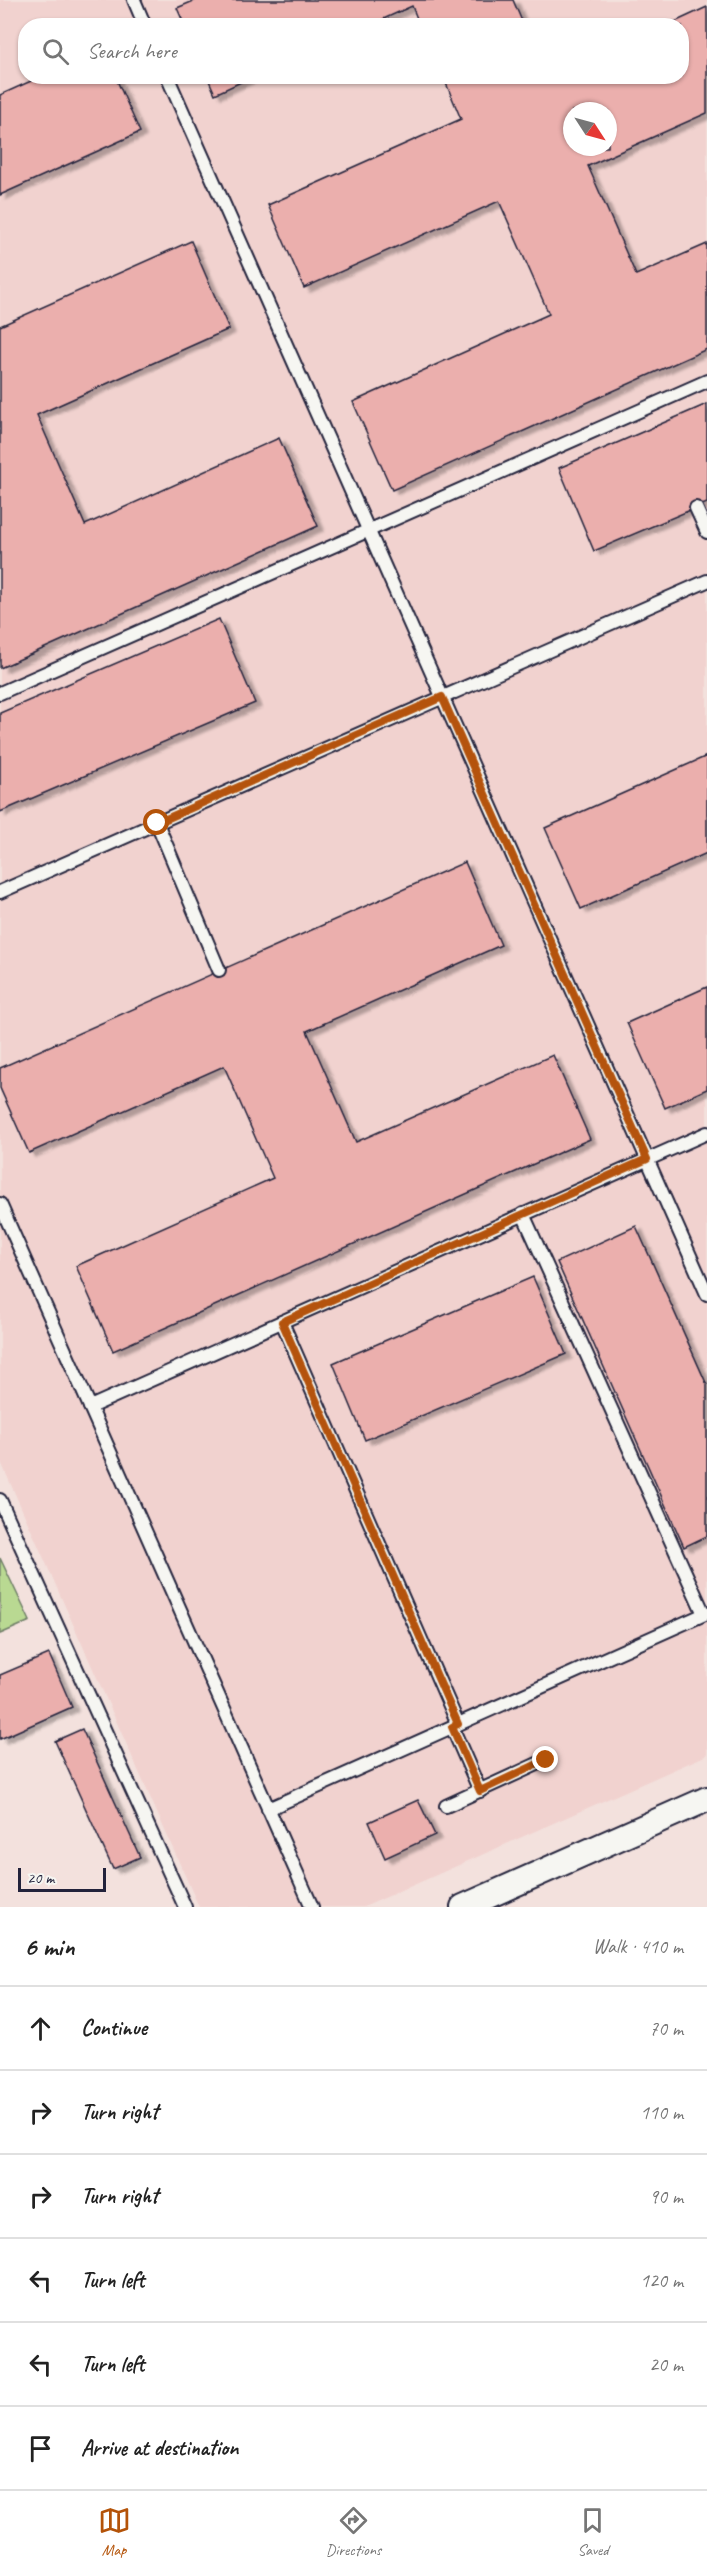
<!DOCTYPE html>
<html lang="en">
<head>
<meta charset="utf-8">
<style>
  :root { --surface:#fff; --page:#f2f2f2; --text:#222; --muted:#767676; --line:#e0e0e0; --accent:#b45309 }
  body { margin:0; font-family:Caveat,sans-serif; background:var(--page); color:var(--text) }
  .compass { position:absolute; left:563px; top:102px; width:54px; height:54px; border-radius:50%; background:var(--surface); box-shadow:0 2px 4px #0004; rotate:126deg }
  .scale { position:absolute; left:18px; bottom:15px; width:88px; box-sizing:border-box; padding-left:6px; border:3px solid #22223b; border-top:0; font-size:16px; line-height:21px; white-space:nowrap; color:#22223b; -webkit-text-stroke:4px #f6f6f2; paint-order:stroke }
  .stop { position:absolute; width:18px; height:18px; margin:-14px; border:4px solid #b45309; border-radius:50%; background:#fff }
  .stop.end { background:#b45309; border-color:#fff; box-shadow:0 2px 6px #0008 }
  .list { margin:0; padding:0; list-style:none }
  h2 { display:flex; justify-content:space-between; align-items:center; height:78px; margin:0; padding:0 24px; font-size:26px }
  h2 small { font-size:20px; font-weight:400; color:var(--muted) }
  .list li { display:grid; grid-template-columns:39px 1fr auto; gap:18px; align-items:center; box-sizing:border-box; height:84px; padding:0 24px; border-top:2px solid var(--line) }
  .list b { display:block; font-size:22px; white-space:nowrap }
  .list em { font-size:20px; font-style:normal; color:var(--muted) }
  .icon { flex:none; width:33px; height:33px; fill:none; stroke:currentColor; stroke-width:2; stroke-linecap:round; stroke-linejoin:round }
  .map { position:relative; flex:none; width:707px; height:1907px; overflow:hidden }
  .search { position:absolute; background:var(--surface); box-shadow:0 2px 4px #0004; left:18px; right:18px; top:18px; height:66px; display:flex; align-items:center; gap:15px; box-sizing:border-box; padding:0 21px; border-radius:24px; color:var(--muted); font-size:22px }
  .sheet { height:582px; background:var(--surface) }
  nav { display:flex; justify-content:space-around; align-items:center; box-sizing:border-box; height:84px; border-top:2px solid var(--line); background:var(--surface); font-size:16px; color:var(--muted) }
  nav a { display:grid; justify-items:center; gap:3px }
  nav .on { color:var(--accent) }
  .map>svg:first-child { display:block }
  .built { fill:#f1d2cf; fill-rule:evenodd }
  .green { fill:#b9d992; stroke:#6e7e66; stroke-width:1.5 }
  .building { fill:#ebafad; stroke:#22223b; stroke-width:1.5; fill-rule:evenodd; filter:url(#shadow) }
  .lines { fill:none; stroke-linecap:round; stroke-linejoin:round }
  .service-casing { stroke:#22223b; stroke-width:16 }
  .minor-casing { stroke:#22223b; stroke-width:28 }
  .service { stroke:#f6f6f2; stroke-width:12 }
  .minor { stroke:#f6f6f2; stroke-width:24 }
  .route { stroke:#b45309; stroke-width:8 }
</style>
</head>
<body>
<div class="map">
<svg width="707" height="1907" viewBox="0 0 707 1907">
  <defs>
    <filter id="shadow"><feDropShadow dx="6" dy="4" stdDeviation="1.5" flood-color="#0004"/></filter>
  </defs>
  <rect width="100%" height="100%" fill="#f3e1dd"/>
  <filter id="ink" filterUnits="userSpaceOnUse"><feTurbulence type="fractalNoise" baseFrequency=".0167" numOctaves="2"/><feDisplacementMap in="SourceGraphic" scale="12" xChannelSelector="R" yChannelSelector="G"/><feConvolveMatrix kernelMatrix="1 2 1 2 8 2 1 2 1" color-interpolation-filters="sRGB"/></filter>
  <g filter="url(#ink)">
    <path class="built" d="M 0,0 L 707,0 L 707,1755 L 364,1907 L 199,1907 L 0,1460 ZM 26,26 L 682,26 L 682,76 L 26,76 ZM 572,111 L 608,111 L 608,147 L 572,147 Z"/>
    <path class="green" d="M 0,1558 L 30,1621 L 0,1634 Z"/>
    <g class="building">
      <path d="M 196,0 L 513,0 L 524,26 L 420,26 L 412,6 L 368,26 L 185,26 L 177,8 Z"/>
      <path d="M 707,7 L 707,113 L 588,166 L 636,275 L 707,244 L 707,349 L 392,490 L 353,402 L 549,314 L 499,201 L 304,288 L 268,205 L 461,119 L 443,76 L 682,76 L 682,26 L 666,26 ZM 572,111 L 608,111 L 608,147 L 572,147 Z"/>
      <path d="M 42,76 L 115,76 L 140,132 L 0,195 L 0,95 Z"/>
      <path d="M 207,76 L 254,76 L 215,94 Z"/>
      <path d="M 191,241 L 229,329 L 37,415 L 85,525 L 279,438 L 318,526 L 0,668 L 0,326 Z"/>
      <path d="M 707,404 L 707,503 L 594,551 L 559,468 Z"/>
      <path d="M 219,619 L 255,703 L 0,812 L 0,713 Z"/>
      <path d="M 707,756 L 707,853 L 581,909 L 545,828 Z"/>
      <path d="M 465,862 L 501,945 L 307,1031 L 356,1142 L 553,1055 L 590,1139 L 113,1351 L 76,1266 L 273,1178 L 224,1066 L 29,1153 L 0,1088 L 0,1068 Z"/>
      <path d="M 707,987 L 707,1089 L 665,1108 L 627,1023 Z"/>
      <path d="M 636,1226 L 707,1385 L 707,1536 L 684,1547 L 557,1262 Z"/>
      <path d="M 533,1277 L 566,1354 L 365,1440 L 333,1363 Z"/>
      <path d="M 49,1654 L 72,1707 L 0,1739 L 0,1675 Z"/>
      <path d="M 82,1729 L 140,1857 L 113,1869 L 55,1741 Z"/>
      <path d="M 418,1800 L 435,1835 L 385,1858 L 369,1822 Z"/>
    </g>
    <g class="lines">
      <defs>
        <g id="service">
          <path d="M 134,0 L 145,26"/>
          <path d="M 167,76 L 707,1294"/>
          <path d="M 696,508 L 707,532"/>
          <path d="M 0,693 L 707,381"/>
          <path d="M 157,823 L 219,970"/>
          <path d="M 0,892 L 707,581"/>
          <path d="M 0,1204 L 312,1907"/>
          <path d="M 523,1214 L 704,1614"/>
          <path d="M 282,1322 L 458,1724"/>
          <path d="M 90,1407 L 707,1133"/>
          <path d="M 0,1500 L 185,1907"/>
          <path d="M 452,1727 L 480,1791"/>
          <path d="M 446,1806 L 546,1760"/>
          <path d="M 268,1809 L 707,1613"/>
        </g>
        <path id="minor" d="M 463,1907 L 707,1799"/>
      </defs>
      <use href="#service" class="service-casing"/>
      <use href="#minor" class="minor-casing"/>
      <use href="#service" class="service"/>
      <use href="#minor" class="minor"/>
    </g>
  </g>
  <g class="lines" filter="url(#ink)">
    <path class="route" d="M 157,823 L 442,697 L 647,1159 L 282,1322 L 458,1724 L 452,1727 L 480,1791 L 546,1760"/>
  </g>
</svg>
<svg class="compass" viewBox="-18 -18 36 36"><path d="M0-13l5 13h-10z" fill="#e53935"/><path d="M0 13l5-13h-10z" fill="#767676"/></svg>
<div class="scale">20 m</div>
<div class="stop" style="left:157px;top:823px"></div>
<div class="stop end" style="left:546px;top:1760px"></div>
<div class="search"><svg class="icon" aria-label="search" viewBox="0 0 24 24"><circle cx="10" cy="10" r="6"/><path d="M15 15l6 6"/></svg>Search here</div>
</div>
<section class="sheet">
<h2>6 min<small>Walk · 410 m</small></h2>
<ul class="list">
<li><svg class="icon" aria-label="ahead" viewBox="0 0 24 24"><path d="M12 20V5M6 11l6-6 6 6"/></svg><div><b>Continue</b></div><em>70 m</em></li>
<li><svg class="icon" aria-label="right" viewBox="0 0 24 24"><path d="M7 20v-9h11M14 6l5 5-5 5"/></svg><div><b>Turn right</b></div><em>110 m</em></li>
<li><svg class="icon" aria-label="right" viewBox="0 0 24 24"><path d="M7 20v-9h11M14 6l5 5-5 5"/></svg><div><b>Turn right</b></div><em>90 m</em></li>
<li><svg class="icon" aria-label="left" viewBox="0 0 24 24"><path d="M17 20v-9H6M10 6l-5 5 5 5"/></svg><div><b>Turn left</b></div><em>120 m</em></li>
<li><svg class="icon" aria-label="left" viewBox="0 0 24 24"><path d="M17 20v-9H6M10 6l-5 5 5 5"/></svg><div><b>Turn left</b></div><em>20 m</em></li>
<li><svg class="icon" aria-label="arrive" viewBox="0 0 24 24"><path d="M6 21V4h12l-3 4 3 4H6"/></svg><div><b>Arrive at destination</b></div></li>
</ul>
</section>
<nav>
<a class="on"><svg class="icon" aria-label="map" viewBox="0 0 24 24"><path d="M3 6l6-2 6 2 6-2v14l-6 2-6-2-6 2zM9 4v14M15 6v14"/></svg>Map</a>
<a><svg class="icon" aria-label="directions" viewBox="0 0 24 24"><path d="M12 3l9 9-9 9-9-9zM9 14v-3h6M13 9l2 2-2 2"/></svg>Directions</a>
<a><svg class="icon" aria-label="saved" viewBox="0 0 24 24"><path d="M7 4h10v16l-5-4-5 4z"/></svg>Saved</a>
</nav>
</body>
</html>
